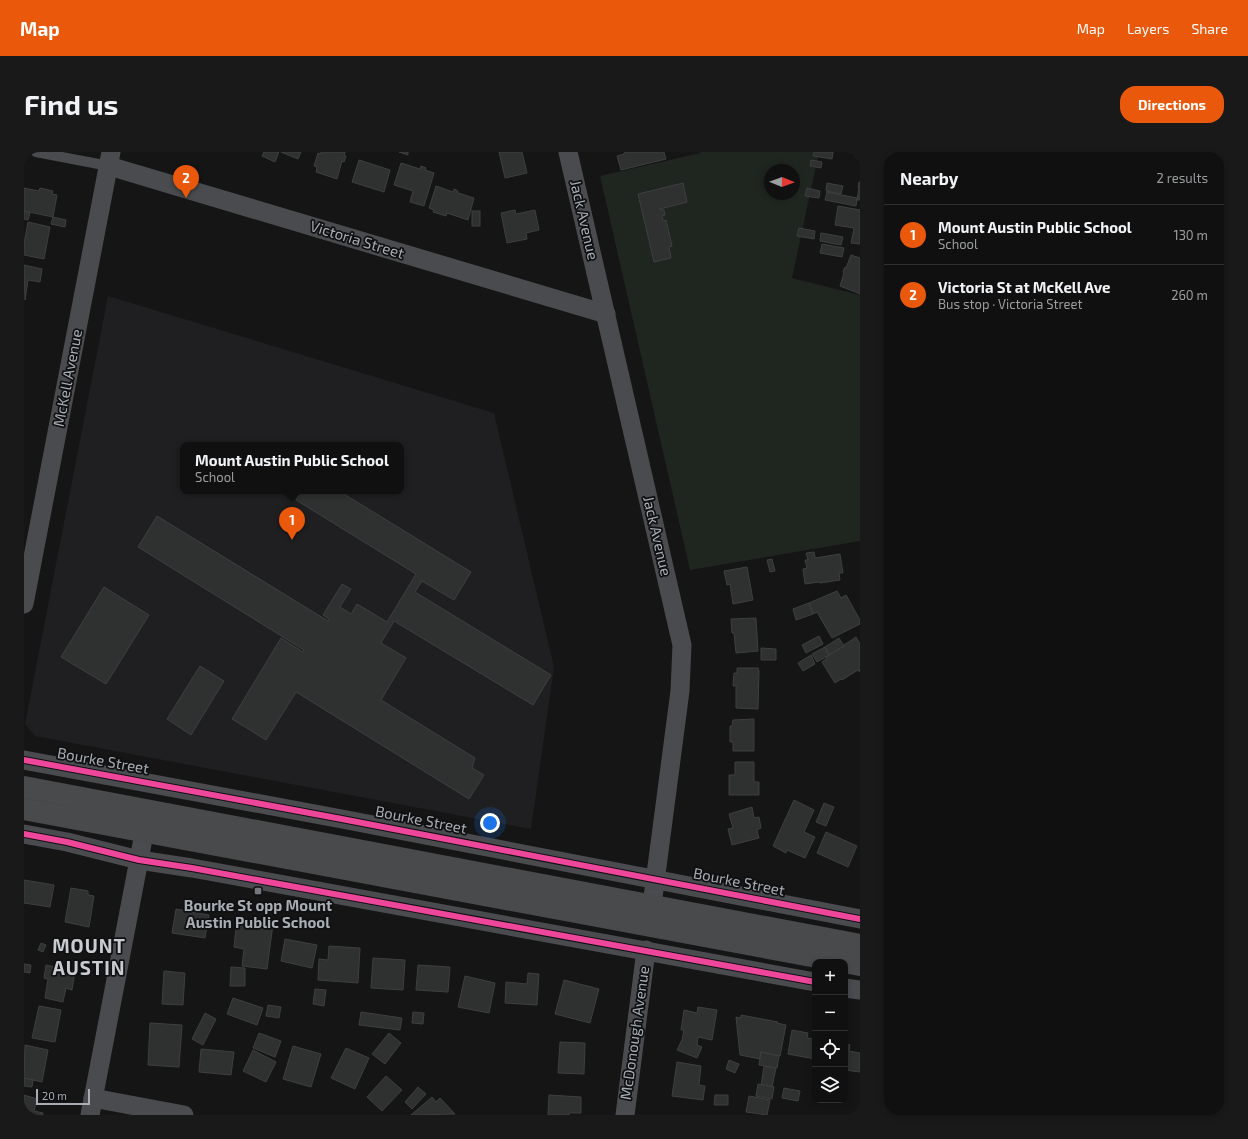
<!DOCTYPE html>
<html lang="en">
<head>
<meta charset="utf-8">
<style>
  :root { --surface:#101010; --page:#191919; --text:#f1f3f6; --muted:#9c9d9f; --line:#303030; --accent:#ea580c }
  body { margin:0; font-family:"Exo 2",sans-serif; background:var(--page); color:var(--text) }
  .controls { position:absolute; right:12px; bottom:12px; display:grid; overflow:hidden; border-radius:8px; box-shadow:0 2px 6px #0003 }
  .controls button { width:36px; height:36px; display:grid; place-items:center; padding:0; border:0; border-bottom:1px solid var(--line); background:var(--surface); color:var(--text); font:20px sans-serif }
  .compass { position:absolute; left:740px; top:12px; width:36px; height:36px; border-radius:50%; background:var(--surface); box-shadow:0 2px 6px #0003; rotate:91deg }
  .scale { position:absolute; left:12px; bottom:10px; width:54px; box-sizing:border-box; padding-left:4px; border:2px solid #a8adb4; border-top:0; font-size:11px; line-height:14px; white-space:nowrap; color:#a8adb4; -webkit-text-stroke:3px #0f1011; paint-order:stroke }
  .you { position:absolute; left:466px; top:671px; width:14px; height:14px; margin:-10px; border:3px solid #fff; border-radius:50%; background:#1a73e8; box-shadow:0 0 0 6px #1a73e833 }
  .badge { display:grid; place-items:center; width:26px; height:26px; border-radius:50%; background:var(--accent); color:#fff; font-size:13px; font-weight:700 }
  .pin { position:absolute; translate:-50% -33px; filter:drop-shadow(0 1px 2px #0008) }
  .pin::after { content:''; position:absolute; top:21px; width:14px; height:12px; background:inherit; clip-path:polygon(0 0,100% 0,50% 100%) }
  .popup { position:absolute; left:156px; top:290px; width:224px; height:52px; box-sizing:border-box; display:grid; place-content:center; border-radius:8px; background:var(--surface); filter:drop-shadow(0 1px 3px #0005); font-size:13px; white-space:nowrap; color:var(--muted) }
  .popup b { font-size:15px; color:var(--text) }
  .popup::after { content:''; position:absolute; left:50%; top:100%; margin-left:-8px; border:8px solid transparent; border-top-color:var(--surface) }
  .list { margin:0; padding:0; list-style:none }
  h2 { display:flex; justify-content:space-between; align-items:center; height:52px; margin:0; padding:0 16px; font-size:17px }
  h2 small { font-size:13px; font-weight:400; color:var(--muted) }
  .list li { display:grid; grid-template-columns:26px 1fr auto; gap:12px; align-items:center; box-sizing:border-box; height:60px; padding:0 16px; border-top:1px solid var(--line) }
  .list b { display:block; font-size:15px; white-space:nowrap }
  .list p { margin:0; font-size:13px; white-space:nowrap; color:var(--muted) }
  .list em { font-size:13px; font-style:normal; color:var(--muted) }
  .icon { flex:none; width:22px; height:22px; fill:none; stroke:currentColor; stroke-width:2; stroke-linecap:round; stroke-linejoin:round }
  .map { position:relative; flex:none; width:836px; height:963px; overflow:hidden; border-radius:16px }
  header { display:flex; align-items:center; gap:24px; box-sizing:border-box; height:56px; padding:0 20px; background:var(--accent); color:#fff }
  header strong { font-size:19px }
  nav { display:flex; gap:22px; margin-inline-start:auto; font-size:14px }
  .intro { display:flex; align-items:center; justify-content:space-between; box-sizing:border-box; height:96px; padding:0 24px }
  h1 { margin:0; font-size:28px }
  .button { padding:10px 18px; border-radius:16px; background:var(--accent); color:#fff; font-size:14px; font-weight:700 }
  main { display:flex; gap:24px; padding:0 24px }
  aside { flex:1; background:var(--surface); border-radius:16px; box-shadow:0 2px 6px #0003 }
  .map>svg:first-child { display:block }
  .built { fill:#1f1f21; fill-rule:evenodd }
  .green { fill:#1f251f; fill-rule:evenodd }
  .building { fill:#2f3030; stroke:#3e3f41 }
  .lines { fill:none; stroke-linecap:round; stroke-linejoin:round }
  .service { stroke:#4a4b4e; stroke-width:10 }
  .minor { stroke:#4a4b4e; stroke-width:19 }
  .secondary { stroke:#484a4b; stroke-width:22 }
  .cycleway-casing { stroke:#0f1011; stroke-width:8 }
  .cycleway { stroke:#ed469a; stroke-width:6 }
  .poi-dot { fill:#75787c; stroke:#0f1011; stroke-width:1.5 }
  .labels { text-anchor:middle; stroke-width:3.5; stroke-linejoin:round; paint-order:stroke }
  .street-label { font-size:15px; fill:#a8adb4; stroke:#0f1011 }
  .poi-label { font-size:15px; font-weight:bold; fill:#a8adb4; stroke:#0f1011 }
  .district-label { font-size:19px; font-weight:bold; letter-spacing:1px; fill:#c8ccd1; stroke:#0f1011 }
</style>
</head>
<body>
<header>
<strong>Map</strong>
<nav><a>Map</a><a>Layers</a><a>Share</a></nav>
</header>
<div class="intro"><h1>Find us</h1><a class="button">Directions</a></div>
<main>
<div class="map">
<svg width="836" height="963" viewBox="0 0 836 963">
  <rect width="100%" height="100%" fill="#151515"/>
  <path class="built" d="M 84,144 L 470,261 L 530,515 L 507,677 L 11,584 L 1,572 ZM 159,293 L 377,293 L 377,339 L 159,339 Z"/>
  <path class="green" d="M 676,0 L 795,0 L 768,126 L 836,143 L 836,389 L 666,418 L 576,24 L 676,1 ZM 746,18 L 770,18 L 770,42 L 746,42 Z"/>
  <g class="building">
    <path d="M 240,0 L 255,0 L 251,10 L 238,4 Z"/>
    <path d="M 257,0 L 277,0 L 274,7 Z"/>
    <path d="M 297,0 L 321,0 L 320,4 L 322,4 L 320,10 L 318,9 L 313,27 L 292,20 L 293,15 L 290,14 L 294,1 L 297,2 Z"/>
    <path d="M 375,0 L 384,0 L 384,3 Z"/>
    <path d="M 475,0 L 498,0 L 503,21 L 481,26 Z"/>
    <path d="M 601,0 L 640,0 L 642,7 L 597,18 L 593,4 L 600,2 Z"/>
    <path d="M 790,0 L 809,0 L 808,7 L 789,4 Z"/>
    <path d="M 833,0 L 836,0 L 836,6 L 832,6 Z"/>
    <path d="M 335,8 L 366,18 L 360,40 L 328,30 Z"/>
    <path d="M 787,8 L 798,10 L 797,16 L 786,14 Z"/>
    <path d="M 377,11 L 396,17 L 397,14 L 402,16 L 401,18 L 410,21 L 400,54 L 386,50 L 389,39 L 370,33 Z"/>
    <path d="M 835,30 L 836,30 L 836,48 L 833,48 L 835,36 L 834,36 Z"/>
    <path d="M 659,31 L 663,50 L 636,57 L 636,58 L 640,58 L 641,63 L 638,64 L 639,69 L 642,68 L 648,94 L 645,95 L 647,106 L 630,110 L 614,42 Z"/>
    <path d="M 803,31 L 819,34 L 817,42 L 802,39 Z"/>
    <path d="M 412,34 L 429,40 L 430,37 L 434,39 L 434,41 L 450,46 L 444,68 L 423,61 L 422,64 L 409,60 L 410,58 L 405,56 Z"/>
    <path d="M 0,36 L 15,39 L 16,36 L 29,39 L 28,42 L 33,43 L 29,65 L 0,59 Z"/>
    <path d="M 783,36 L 796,39 L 795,46 L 781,44 Z"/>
    <path d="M 803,40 L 833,46 L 832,54 L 801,48 Z"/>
    <path d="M 814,54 L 836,58 L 836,92 L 827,91 L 830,76 L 811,73 Z"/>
    <path d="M 491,58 L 492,62 L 511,58 L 515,78 L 502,81 L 503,87 L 483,91 L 477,61 Z"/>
    <path d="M 0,59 L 6,61 L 4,68 L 0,67 Z"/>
    <rect x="448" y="59" width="8" height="15"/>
    <path d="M 29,65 L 42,68 L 41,75 L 27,72 Z"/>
    <path d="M 4,70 L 26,75 L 20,107 L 0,103 L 0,91 Z"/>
    <path d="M 775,76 L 791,79 L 790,87 L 773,84 Z"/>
    <path d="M 797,81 L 819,85 L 817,93 L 796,89 Z"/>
    <path d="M 798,92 L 820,96 L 818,105 L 796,101 Z"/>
    <path d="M 827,103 L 836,106 L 836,142 L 816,134 L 820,121 L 819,120 L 821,115 L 822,116 Z"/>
    <path d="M 0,113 L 18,117 L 16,130 L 4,128 L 1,148 Z"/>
    <path d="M 277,339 L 315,339 L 447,420 L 430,448 L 398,429 L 391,440 L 527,523 L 509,553 L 370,469 L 357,491 L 382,506 L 357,548 L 451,606 L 448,616 L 460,623 L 445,647 L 272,540 L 242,588 L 208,567 L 257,486 L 279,500 L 280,498 L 114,395 L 133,364 L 304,469 L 305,467 L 299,463 L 318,432 L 327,437 L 316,455 L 327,462 L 333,452 L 363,470 L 392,422 L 272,348 Z"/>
    <path d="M 790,400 L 791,406 L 816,402 L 819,421 L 815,421 L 816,428 L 796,431 L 795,430 L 781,432 L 779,417 L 783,416 L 781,408 L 784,408 L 782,401 Z"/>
    <path d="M 748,407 L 751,419 L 746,420 L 743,408 Z"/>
    <path d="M 723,415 L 729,448 L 709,452 L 706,432 L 703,433 L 700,419 Z"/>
    <path d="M 80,435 L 125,463 L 82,532 L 37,505 Z"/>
    <path d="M 813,439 L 817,446 L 822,443 L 836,468 L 836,472 L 808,486 L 793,460 L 789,462 L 785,451 Z"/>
    <path d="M 785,451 L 789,462 L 772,468 L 769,457 Z"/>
    <path d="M 732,466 L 734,499 L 712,501 L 710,481 L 708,481 L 707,467 Z"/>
    <path d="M 795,484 L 799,492 L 782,501 L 778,493 Z"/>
    <path d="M 832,485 L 836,492 L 836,520 L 834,518 L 818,528 L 817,527 L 811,531 L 798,510 L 803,506 L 802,505 Z"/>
    <path d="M 815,486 L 820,494 L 805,503 L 801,495 Z"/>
    <path d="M 801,495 L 805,503 L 793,510 L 788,502 Z"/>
    <path d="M 737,496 L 752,497 L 752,508 L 737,508 Z"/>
    <path d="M 787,503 L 791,512 L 779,519 L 774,511 Z"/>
    <path d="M 176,514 L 200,529 L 167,583 L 143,567 Z"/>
    <path d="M 713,516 L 734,516 L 735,519 L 734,557 L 712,556 L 712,534 L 709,534 L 710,521 L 713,521 Z"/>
    <path d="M 730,567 L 730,599 L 709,599 L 709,590 L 706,590 L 706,574 L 708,574 L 709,568 Z"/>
    <path d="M 711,610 L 730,610 L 730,630 L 735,630 L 735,643 L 705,643 L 705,623 L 711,623 Z"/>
    <path d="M 770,648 L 790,658 L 780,680 L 791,685 L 781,706 L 763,698 L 762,701 L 749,694 Z"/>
    <path d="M 800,651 L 810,655 L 802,674 L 792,670 Z"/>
    <path d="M 728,655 L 730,666 L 735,665 L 737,676 L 733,678 L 735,686 L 708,693 L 704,677 L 709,676 L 705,662 Z"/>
    <path d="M 802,680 L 833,694 L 824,715 L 793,701 Z"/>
    <path d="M 0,728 L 30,733 L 26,755 L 0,751 Z"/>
    <path d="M 47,736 L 64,739 L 64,743 L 70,744 L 65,775 L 41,770 Z"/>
    <path d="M 152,757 L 185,763 L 181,786 L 148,781 Z"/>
    <path d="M 213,767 L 249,772 L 243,817 L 218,814 L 220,797 L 210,795 Z"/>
    <path d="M 261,787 L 293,793 L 288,816 L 257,809 Z"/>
    <path d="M 17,791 L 22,793 L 19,800 L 14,798 Z"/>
    <path d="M 305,794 L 336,796 L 334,831 L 294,828 L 295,807 L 304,808 Z"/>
    <path d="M 349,806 L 381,808 L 379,838 L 347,836 Z"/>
    <path d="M 0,812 L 7,813 L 6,821 L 0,820 Z"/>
    <path d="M 22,813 L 51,819 L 48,838 L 42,836 L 39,850 L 21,846 L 24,827 L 20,826 Z"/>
    <path d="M 394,813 L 426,815 L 424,840 L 392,838 Z"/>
    <path d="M 207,815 L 221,816 L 221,834 L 206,834 Z"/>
    <path d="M 140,819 L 161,821 L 159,853 L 138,852 Z"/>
    <path d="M 504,821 L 515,822 L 513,853 L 481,851 L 482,830 L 503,832 Z"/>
    <path d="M 441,824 L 471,831 L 465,861 L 434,855 Z"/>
    <path d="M 540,828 L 575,837 L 566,871 L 531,862 Z"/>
    <path d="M 291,837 L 302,838 L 300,854 L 289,852 Z"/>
    <path d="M 209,846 L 239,856 L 233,873 L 203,862 Z"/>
    <path d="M 244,853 L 257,855 L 255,866 L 242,864 Z"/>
    <path d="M 15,854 L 37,858 L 31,890 L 8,886 Z"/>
    <path d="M 674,855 L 693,858 L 688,888 L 674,885 L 673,893 L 678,895 L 673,906 L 653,898 L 658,888 L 660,878 L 657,878 L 660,858 L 673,861 Z"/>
    <path d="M 337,860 L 378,866 L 376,878 L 335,873 Z"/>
    <path d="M 389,860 L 400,861 L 399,872 L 388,871 Z"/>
    <path d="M 181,861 L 192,867 L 179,893 L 168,887 Z"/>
    <path d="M 717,863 L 754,870 L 753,871 L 762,873 L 756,904 L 737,900 L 736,907 L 716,903 L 712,865 L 717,866 Z"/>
    <path d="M 126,871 L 158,873 L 155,915 L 124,913 Z"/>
    <path d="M 768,878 L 784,881 L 783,886 L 791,887 L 791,907 L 764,902 Z"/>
    <path d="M 235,881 L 257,889 L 251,905 L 229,896 Z"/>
    <path d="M 365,881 L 377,891 L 361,912 L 348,902 Z"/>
    <path d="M 536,890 L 561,891 L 560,922 L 534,921 Z"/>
    <path d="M 821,892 L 826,893 L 825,899 L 836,901 L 836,920 L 821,918 Z"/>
    <path d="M 1,893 L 24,898 L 18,930 L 0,926 Z"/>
    <path d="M 269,894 L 297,902 L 287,935 L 259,927 Z"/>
    <path d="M 322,896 L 345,906 L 331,937 L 307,926 Z"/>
    <path d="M 177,897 L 210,900 L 207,923 L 175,920 Z"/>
    <path d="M 229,898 L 252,910 L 242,930 L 219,919 Z"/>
    <path d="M 737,900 L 755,904 L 753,916 L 735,913 Z"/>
    <path d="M 705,908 L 715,912 L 711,921 L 702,917 Z"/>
    <path d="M 653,910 L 677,914 L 675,933 L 681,934 L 679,948 L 648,944 Z"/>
    <path d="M 740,914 L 752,916 L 748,935 L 737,933 Z"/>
    <path d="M 362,924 L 378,938 L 358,959 L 343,945 Z"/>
    <path d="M 0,926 L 9,928 L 8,935 L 0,934 Z"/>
    <path d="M 734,932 L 750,935 L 748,947 L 732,944 Z"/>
    <path d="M 394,935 L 402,942 L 388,957 L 381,950 Z"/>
    <path d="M 760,936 L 776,939 L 774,949 L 758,946 Z"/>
    <path d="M 0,943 L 13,947 L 10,959 L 19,961 L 19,963 L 0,963 Z"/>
    <path d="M 525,943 L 557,945 L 557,961 L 545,961 L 545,963 L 524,963 Z"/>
    <path d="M 691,943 L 704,943 L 704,953 L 690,953 Z"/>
    <path d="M 725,944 L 746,948 L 743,963 L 722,960 Z"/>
    <path d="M 408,945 L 412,950 L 416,946 L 431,962 L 387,963 Z"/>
  </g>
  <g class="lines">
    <path class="service" d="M 12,0 L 85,14"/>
    <g class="minor">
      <path d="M 544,0 L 658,493 L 656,539 L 626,768"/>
      <path d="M 85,14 L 582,162"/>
      <path d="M 0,452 L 87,0"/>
      <path d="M 0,608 C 279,659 558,712 836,767"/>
      <path d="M 0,682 L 43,690 L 115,708 L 168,716 L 791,830"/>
      <path d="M 821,836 L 836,838"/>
      <path d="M 69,946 L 160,963"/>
      <path d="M 66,963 L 123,666"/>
      <path d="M 601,963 L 622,798"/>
    </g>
    <g class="secondary">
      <path d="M 0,635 L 836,793"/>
      <path d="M 0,657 L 836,813"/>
    </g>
    <defs>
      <g id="cycleway">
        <path d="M 0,608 C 279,659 558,712 836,767"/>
        <path d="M 0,682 L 43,690 L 115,708 L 168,716 L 791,830"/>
      </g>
    </defs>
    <use href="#cycleway" class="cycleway-casing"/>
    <use href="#cycleway" class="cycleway"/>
  </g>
  <rect class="poi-dot" x="230" y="735" width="8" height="8" rx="2"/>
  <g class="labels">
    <g class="street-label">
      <text transform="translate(560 68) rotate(77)" y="5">Jack Avenue</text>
      <text transform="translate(333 88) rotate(17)" y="5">Victoria Street</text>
      <text transform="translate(44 226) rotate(-79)" y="5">McKell Avenue</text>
      <text transform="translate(633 384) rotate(77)" y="5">Jack Avenue</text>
      <text transform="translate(79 609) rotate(10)" y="5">Bourke Street</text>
      <text transform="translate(397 668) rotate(11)" y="5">Bourke Street</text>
      <text transform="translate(715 730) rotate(11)" y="5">Bourke Street</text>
      <text transform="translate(611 881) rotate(-82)" y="5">McDonough Avenue</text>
    </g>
    <g class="poi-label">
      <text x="234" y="759">Bourke St opp Mount<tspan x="234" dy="17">Austin Public School</tspan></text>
    </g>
    <g class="district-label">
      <text x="65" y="801">MOUNT<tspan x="65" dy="22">AUSTIN</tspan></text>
    </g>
  </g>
</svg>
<div class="controls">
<button>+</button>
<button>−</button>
<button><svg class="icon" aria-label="locate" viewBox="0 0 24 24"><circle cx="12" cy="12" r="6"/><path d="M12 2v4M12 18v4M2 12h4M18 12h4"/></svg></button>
<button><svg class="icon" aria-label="layers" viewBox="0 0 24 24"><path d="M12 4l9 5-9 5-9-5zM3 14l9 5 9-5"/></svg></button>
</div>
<svg class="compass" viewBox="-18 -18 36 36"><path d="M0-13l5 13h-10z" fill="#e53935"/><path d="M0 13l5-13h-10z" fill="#9c9d9f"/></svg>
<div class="scale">20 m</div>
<div class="you"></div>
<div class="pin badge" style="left:268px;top:388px">1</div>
<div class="popup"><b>Mount Austin Public School</b>School</div>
<div class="pin badge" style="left:162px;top:46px">2</div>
</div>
<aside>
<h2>Nearby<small>2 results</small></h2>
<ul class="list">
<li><span class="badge">1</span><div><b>Mount Austin Public School</b><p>School</p></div><em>130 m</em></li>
<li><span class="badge">2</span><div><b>Victoria St at McKell Ave</b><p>Bus stop · Victoria Street</p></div><em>260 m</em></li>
</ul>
</aside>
</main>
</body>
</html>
